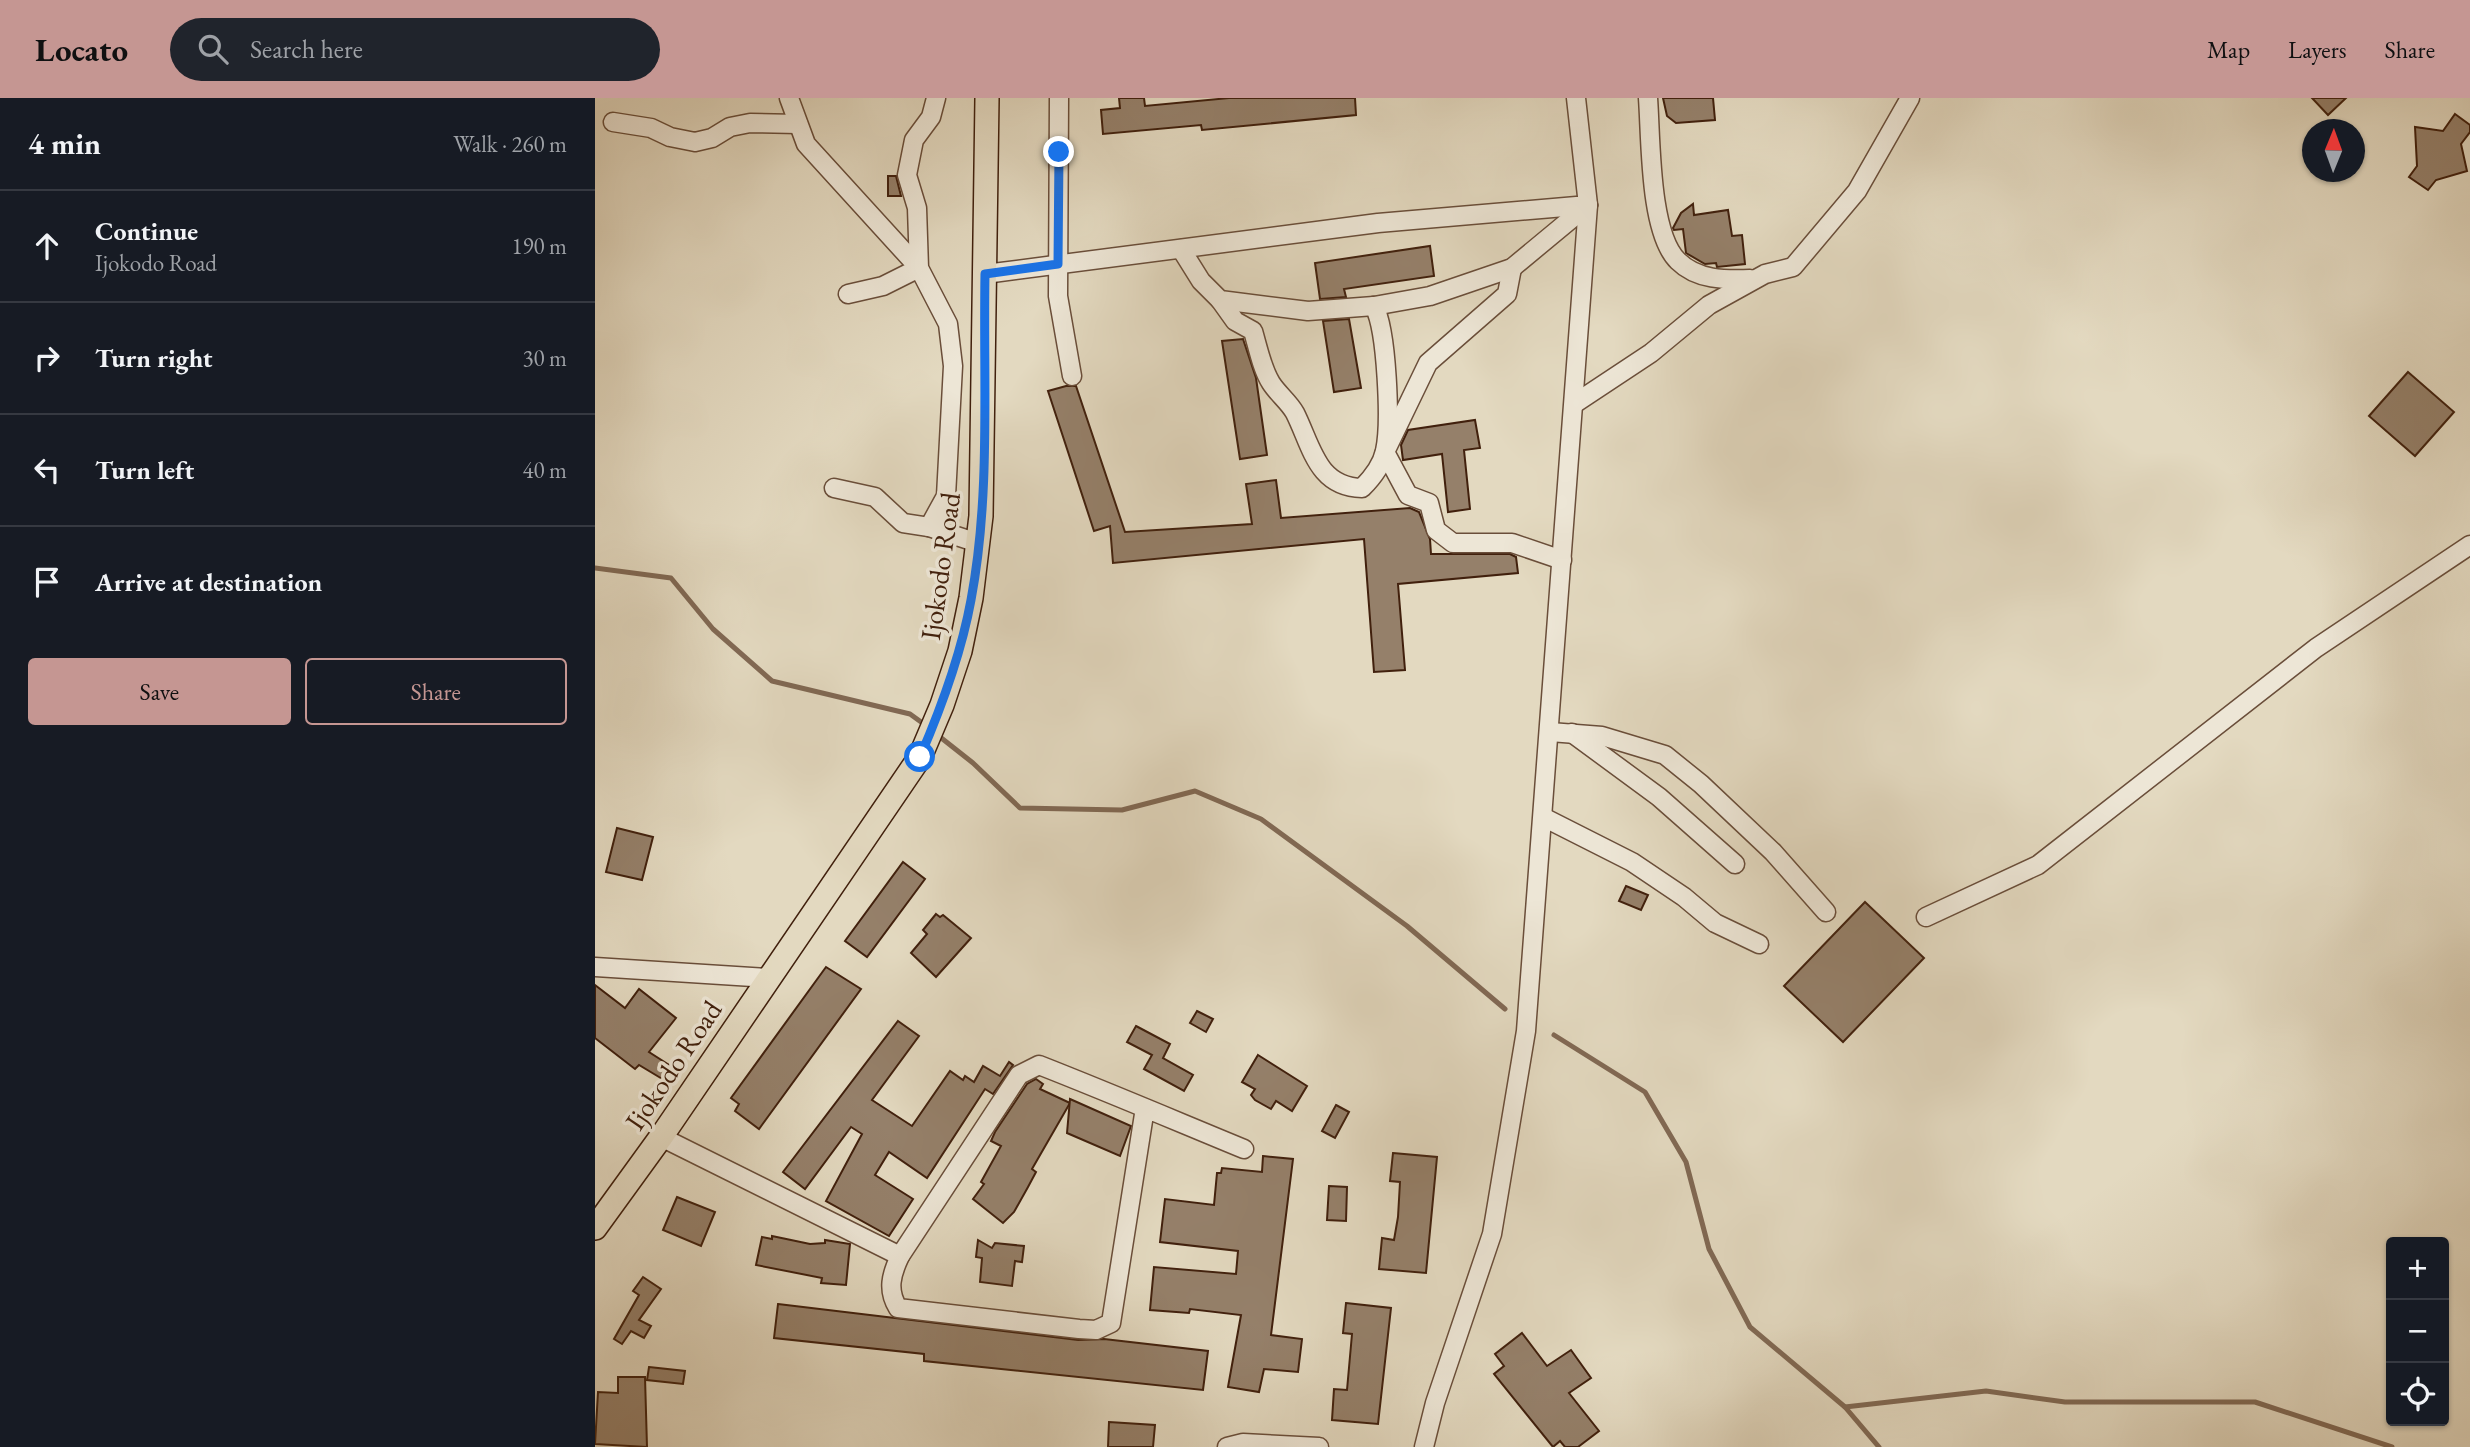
<!DOCTYPE html>
<html lang="en">
<head>
<meta charset="utf-8">
<style>
  :root { --surface:#171b24; --page:#20242c; --text:#f1f3f6; --muted:#9ea1a6; --line:#363941; --accent:#c59692 }
  body { margin:0; font-family:"EB Garamond",serif; background:var(--page); color:var(--text) }
  .controls { position:absolute; right:21px; bottom:21px; display:grid; overflow:hidden; border-radius:7px; box-shadow:0 2px 5px #0004 }
  .controls button { width:63px; height:63px; display:grid; place-items:center; padding:0; border:0; border-bottom:2px solid var(--line); background:var(--surface); color:var(--text); font:35px sans-serif }
  .compass { position:absolute; left:1707px; top:21px; width:63px; height:63px; border-radius:50%; background:var(--surface); box-shadow:0 2px 5px #0004; rotate:1deg }
  .stop { position:absolute; width:21px; height:21px; margin:-16px; border:5px solid #1a73e8; border-radius:50%; background:#fff }
  .stop.end { background:#1a73e8; border-color:#fff; box-shadow:0 2px 7px #0008 }
  .list { margin:0; padding:0; list-style:none }
  h2 { display:flex; justify-content:space-between; align-items:center; height:91px; margin:0; padding:0 28px; font-size:30px }
  h2 small { font-size:23px; font-weight:400; color:var(--muted) }
  .list li { display:grid; grid-template-columns:46px 1fr auto; gap:21px; align-items:center; box-sizing:border-box; height:112px; padding:0 28px; border-top:2px solid var(--line) }
  .list b { display:block; font-size:26px; white-space:nowrap }
  .list p { margin:0; font-size:23px; white-space:nowrap; color:var(--muted) }
  .list em { font-size:23px; font-style:normal; color:var(--muted) }
  .actions { display:flex; gap:14px; padding:21px 28px }
  .actions a { flex:1; padding:16px 0; border:2px solid var(--accent); border-radius:7px; text-align:center; font-size:24px; color:var(--accent) }
  .actions .main { background:var(--accent); color:#111 }
  .icon { flex:none; width:38px; height:38px; fill:none; stroke:currentColor; stroke-width:2; stroke-linecap:round; stroke-linejoin:round }
  .map { position:relative; flex:none; width:1875px; height:1349px; overflow:hidden }
  header { display:flex; align-items:center; gap:42px; box-sizing:border-box; height:98px; padding:0 35px; background:var(--accent); color:#111 }
  header strong { font-size:33px }
  nav { display:flex; gap:38px; margin-inline-start:auto; font-size:24px }
  .search { width:490px; height:63px; background:var(--page); display:flex; align-items:center; gap:18px; box-sizing:border-box; padding:0 24px; border-radius:38px; color:var(--muted); font-size:26px }
  main { display:flex }
  aside { flex:1; background:var(--surface) }
  .map>svg:first-child { display:block }
  .lines { fill:none; stroke-linecap:round; stroke-linejoin:round }
  .stream { stroke:#816954; stroke-width:5 }
  .building { fill:#95806a; stroke:#41200d; stroke-width:2 }
  .minor-casing { stroke:#6a4e3a; stroke-width:21 }
  .major-casing { stroke:#41200d; stroke-width:26 }
  .minor { stroke:#ede6d6; stroke-width:18 }
  .major { stroke:#e3d9c0; stroke-width:23 }
  .route { stroke:#1a73e8; stroke-width:9 }
  .labels { text-anchor:middle; stroke-width:7; stroke-linejoin:round; paint-order:stroke }
  .street-label { font-size:28px; fill:#41200d; stroke:#ede6d6 }
</style>
</head>
<body>
<header>
<strong>Locato</strong>
<div class="search"><svg class="icon" aria-label="search" viewBox="0 0 24 24"><circle cx="10" cy="10" r="6"/><path d="M15 15l6 6"/></svg>Search here</div>
<nav><a>Map</a><a>Layers</a><a>Share</a></nav>
</header>
<main>
<aside>
<h2>4 min<small>Walk · 260 m</small></h2>
<ul class="list">
<li><svg class="icon" aria-label="ahead" viewBox="0 0 24 24"><path d="M12 20V5M6 11l6-6 6 6"/></svg><div><b>Continue</b><p>Ijokodo Road</p></div><em>190 m</em></li>
<li><svg class="icon" aria-label="right" viewBox="0 0 24 24"><path d="M7 20v-9h11M14 6l5 5-5 5"/></svg><div><b>Turn right</b></div><em>30 m</em></li>
<li><svg class="icon" aria-label="left" viewBox="0 0 24 24"><path d="M17 20v-9H6M10 6l-5 5 5 5"/></svg><div><b>Turn left</b></div><em>40 m</em></li>
<li><svg class="icon" aria-label="arrive" viewBox="0 0 24 24"><path d="M6 21V4h12l-3 4 3 4H6"/></svg><div><b>Arrive at destination</b></div></li>
</ul>
<div class="actions"><a class="main">Save</a><a>Share</a></div>
</aside>
<div class="map">
<svg width="1875" height="1349" viewBox="0 0 1875 1349">
  <rect width="100%" height="100%" fill="#e3d9c0"/>
  <filter id="stains"><feTurbulence type="fractalNoise" baseFrequency=".00286" numOctaves="4"/><feColorMatrix values="0 0 0 0 .2 0 0 0 0 .09 0 0 0 0 .02 0 0 0 .5 -.17"/></filter>
  <radialGradient id="worn" r=".72"><stop offset=".6" stop-color="#630" stop-opacity="0"/><stop offset="1" stop-color="#630" stop-opacity=".3"/></radialGradient>
  <g class="lines">
    <g class="stream">
      <path d="M 0,470 L 76,480 L 118,531 L 177,583 L 315,616 L 333,629"/>
      <path d="M 340,635 L 378,665 L 425,710 L 527,712 L 600,693 L 666,721 L 812,828 L 910,911"/>
      <path d="M 959,937 L 1050,994 L 1091,1064 L 1114,1151 L 1155,1229 L 1250,1309 L 1284,1349"/>
      <path d="M 1250,1309 L 1391,1293 L 1470,1304 L 1660,1304 L 1797,1349"/>
    </g>
  </g>
  <g class="building">
    <path d="M 524,0 L 549,0 L 550,8 L 634,0 L 760,0 L 761,17 L 607,32 L 606,27 L 508,36 L 506,12 L 525,10 Z"/>
    <path d="M 1068,0 L 1118,0 L 1120,22 L 1081,25 L 1072,18 Z"/>
    <path d="M 1717,0 L 1751,0 L 1733,17 Z"/>
    <path d="M 1860,16 L 1875,27 L 1875,34 L 1866,46 L 1872,73 L 1841,82 L 1833,92 L 1814,79 L 1822,68 L 1820,29 L 1848,33 Z"/>
    <path d="M 293,78 L 301,78 L 306,98 L 293,98 Z"/>
    <path d="M 1098,106 L 1099,117 L 1133,112 L 1137,138 L 1147,137 L 1150,166 L 1122,169 L 1121,165 L 1110,166 L 1091,155 L 1088,131 L 1079,132 L 1078,130 L 1086,115 Z"/>
    <path d="M 835,148 L 839,178 L 749,191 L 751,199 L 725,201 L 720,165 Z"/>
    <path d="M 754,221 L 766,290 L 739,294 L 728,223 Z"/>
    <path d="M 648,241 L 661,280 L 672,357 L 645,361 L 627,243 Z"/>
    <path d="M 1813,274 L 1859,314 L 1820,358 L 1774,318 Z"/>
    <path d="M 471,288 L 481,288 L 530,434 L 657,426 L 651,386 L 681,382 L 686,420 L 815,410 L 824,414 L 835,441 L 836,456 L 915,456 L 921,459 L 923,475 L 803,486 L 810,572 L 779,574 L 769,441 L 518,465 L 515,428 L 499,433 L 453,293 Z"/>
    <path d="M 880,322 L 885,350 L 869,352 L 875,411 L 853,414 L 847,356 L 808,362 L 806,347 L 813,332 Z"/>
    <path d="M 22,730 L 58,739 L 47,782 L 11,774 Z"/>
    <path d="M 308,764 L 330,781 L 272,859 L 250,843 Z"/>
    <path d="M 1031,788 L 1053,797 L 1046,812 L 1024,803 Z"/>
    <path d="M 1270,804 L 1329,860 L 1248,944 L 1189,888 Z"/>
    <path d="M 341,816 L 345,819 L 348,817 L 376,840 L 341,879 L 316,855 L 332,836 L 328,832 Z"/>
    <path d="M 231,869 L 266,891 L 164,1031 L 140,1013 L 144,1006 L 136,1000 Z"/>
    <path d="M 0,887 L 30,910 L 44,891 L 81,920 L 54,954 L 82,972 L 74,985 L 44,967 L 40,971 L 0,940 Z"/>
    <path d="M 602,913 L 618,921 L 611,934 L 595,925 Z"/>
    <path d="M 303,923 L 324,938 L 277,1002 L 317,1028 L 355,973 L 368,982 L 370,978 L 379,984 L 388,968 L 405,978 L 414,964 L 418,967 L 398,996 L 390,991 L 332,1080 L 294,1054 L 280,1077 L 318,1101 L 294,1138 L 231,1103 L 267,1036 L 256,1029 L 210,1091 L 188,1074 Z"/>
    <path d="M 541,928 L 575,946 L 568,960 L 598,977 L 589,993 L 549,971 L 557,957 L 532,944 Z"/>
    <path d="M 663,957 L 712,988 L 697,1013 L 681,1003 L 676,1011 L 660,1002 L 656,997 L 660,991 L 647,984 Z"/>
    <path d="M 441,981 L 448,986 L 445,991 L 475,1005 L 437,1071 L 441,1074 L 433,1089 L 419,1114 L 408,1125 L 378,1101 L 389,1086 L 386,1084 L 406,1048 L 396,1043 L 400,1034 L 432,986 Z"/>
    <path d="M 475,1001 L 536,1028 L 525,1058 L 472,1035 Z"/>
    <path d="M 741,1007 L 754,1014 L 740,1040 L 727,1033 Z"/>
    <path d="M 798,1055 L 842,1059 L 831,1175 L 784,1171 L 787,1140 L 799,1142 L 803,1119 L 805,1084 L 795,1083 Z"/>
    <path d="M 668,1058 L 698,1061 L 676,1237 L 707,1241 L 703,1274 L 669,1271 L 664,1294 L 633,1289 L 646,1217 L 595,1211 L 594,1215 L 555,1212 L 559,1169 L 641,1176 L 643,1153 L 565,1144 L 570,1101 L 619,1107 L 622,1075 L 626,1075 L 627,1070 L 667,1074 Z"/>
    <path d="M 734,1088 L 752,1089 L 751,1123 L 732,1122 Z"/>
    <path d="M 82,1099 L 120,1114 L 106,1148 L 68,1132 Z"/>
    <path d="M 177,1138 L 215,1146 L 230,1145 L 230,1142 L 255,1146 L 251,1187 L 226,1185 L 227,1180 L 161,1167 L 167,1139 L 177,1141 Z"/>
    <path d="M 383,1142 L 397,1150 L 400,1145 L 429,1148 L 427,1164 L 420,1163 L 417,1188 L 385,1184 L 387,1160 L 381,1159 Z"/>
    <path d="M 48,1179 L 66,1191 L 44,1222 L 56,1228 L 49,1240 L 36,1233 L 27,1246 L 19,1241 L 44,1197 L 38,1193 Z"/>
    <path d="M 751,1205 L 796,1210 L 783,1326 L 737,1322 L 739,1291 L 752,1292 L 757,1236 L 748,1235 Z"/>
    <path d="M 183,1206 L 483,1242 L 509,1241 L 613,1253 L 608,1292 L 329,1263 L 329,1256 L 179,1240 Z"/>
    <path d="M 927,1235 L 952,1268 L 976,1252 L 996,1280 L 974,1295 L 1004,1333 L 983,1349 L 970,1349 L 965,1343 L 958,1349 L 899,1276 L 909,1268 L 900,1256 Z"/>
    <path d="M 54,1269 L 90,1273 L 88,1286 L 52,1282 Z"/>
    <path d="M 23,1279 L 50,1279 L 52,1349 L 0,1346 L 3,1294 L 23,1295 Z"/>
    <path d="M 514,1324 L 560,1327 L 558,1349 L 513,1349 Z"/>
  </g>
  <g class="lines">
    <defs>
      <g id="minor">
        <path d="M 194,0 L 211,46 L 324,170 L 288,188 L 253,196"/>
        <path d="M 341,0 L 336,19 L 319,42 L 312,77 L 322,110 L 324,170 L 353,226 L 358,268 L 351,398 L 334,429 L 383,445"/>
        <path d="M 464,0 L 463,198 L 477,278"/>
        <path d="M 1053,0 C 1056,40 1054,135 1083,163 C 1102,182 1130,182 1155,181"/>
        <path d="M 18,24 L 56,30 L 75,39 L 100,44 L 117,40 L 135,29 L 155,25 L 203,26"/>
        <path d="M 586,151 L 606,183 L 625,202 L 713,213 L 779,208 L 835,198 L 917,170 L 993,107"/>
        <path d="M 917,170 L 912,196 L 833,265 L 790,354 L 813,397 L 834,405 L 841,432 L 858,445 L 917,445 L 967,462"/>
        <path d="M 390,176 L 783,125 L 993,107 L 981,0"/>
        <path d="M 625,202 L 640,223 L 658,233 C 663,250 667,271 676,285 C 683,296 694,304 700,315 C 717,349 722,389 767,390 C 777,380 787,367 790,353 C 796,326 792,232 779,208"/>
        <path d="M 979,306 L 1056,255 L 1114,207 L 1170,176 L 1198,169 L 1262,93 L 1315,0"/>
        <path d="M 239,390 L 280,399 L 308,425 L 334,429"/>
        <path d="M 955,634 L 1007,638 L 1070,657 L 1106,686 L 1178,754 L 1231,814"/>
        <path d="M 977,635 L 1064,699 L 1140,766"/>
        <path d="M 948,719 L 1037,764 L 1089,799 L 1120,825 L 1164,846"/>
        <path d="M 1331,819 L 1443,767 L 1721,550 L 1875,447"/>
        <path d="M 0,869 L 172,880"/>
        <path d="M 550,1010 L 516,1225 L 501,1232 L 484,1231 L 303,1210 C 292,1192 296,1177 305,1158 L 424,977 L 444,967 C 513,994 581,1023 649,1051"/>
        <path d="M 66,1039 L 305,1158"/>
        <path d="M 632,1349 L 648,1345 L 724,1349"/>
        <path d="M 829,1349 L 840,1305 L 897,1136 L 931,933 L 993,107"/>
      </g>
      <path id="major" d="M 0,1130 L 66,1039 L 325,659 L 347,607 L 365,553 L 376,500 L 386,418 L 392,0"/>
    </defs>
    <use href="#minor" class="minor-casing"/>
    <use href="#major" class="major-casing"/>
    <use href="#minor" class="minor"/>
    <use href="#major" class="major"/>
  </g>
  <g class="lines">
    <path class="route" d="M 325,659 C 347,608 366,557 376,502 C 396,396 388,283 390,176 L 463,166 L 464,54"/>
  </g>
  <g class="labels">
    <g class="street-label">
      <text transform="translate(345 468) rotate(-82)" y="10">Ijokodo Road</text>
      <text transform="translate(78 967) rotate(-56)" y="10">Ijokodo Road</text>
    </g>
  </g>
  <rect width="100%" height="100%" filter="url(#stains)"/>
  <rect width="100%" height="100%" fill="url(#worn)"/>
</svg>
<div class="controls">
<button>+</button>
<button>−</button>
<button><svg class="icon" aria-label="locate" viewBox="0 0 24 24"><circle cx="12" cy="12" r="6"/><path d="M12 2v4M12 18v4M2 12h4M18 12h4"/></svg></button>
</div>
<svg class="compass" viewBox="-18 -18 36 36"><path d="M0-13l5 13h-10z" fill="#e53935"/><path d="M0 13l5-13h-10z" fill="#9ea1a6"/></svg>
<div class="stop" style="left:325px;top:659px"></div>
<div class="stop end" style="left:464px;top:54px"></div>
</div>
</main>
</body>
</html>
